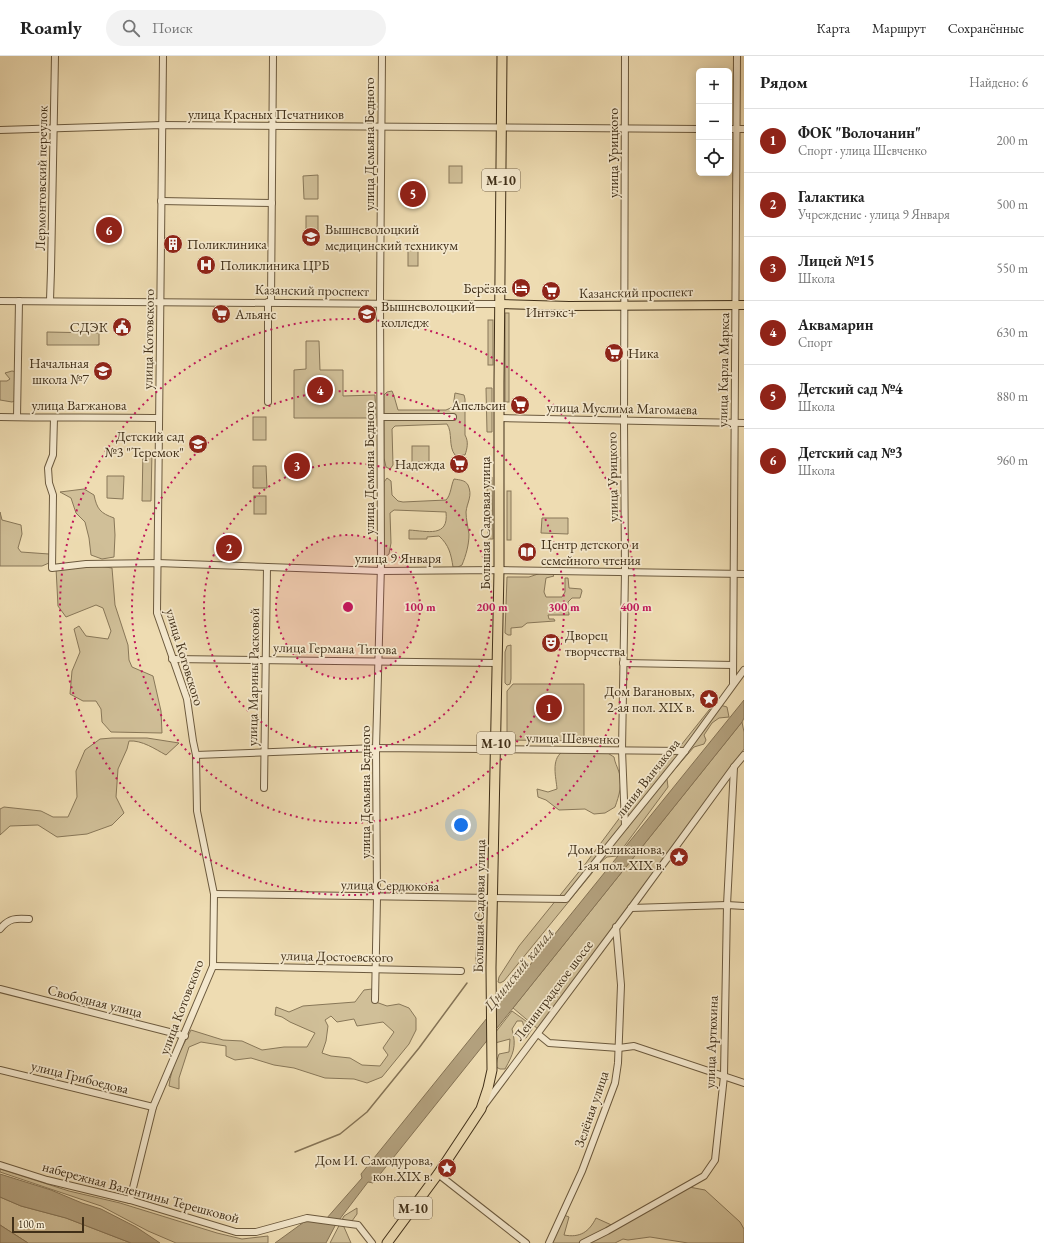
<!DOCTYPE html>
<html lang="ru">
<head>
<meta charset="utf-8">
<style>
  :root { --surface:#fff; --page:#f2f2f2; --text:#222; --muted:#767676; --line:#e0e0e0; --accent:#8f2418 }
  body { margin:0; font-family:"EB Garamond",serif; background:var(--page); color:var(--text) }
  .controls { position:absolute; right:12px; top:12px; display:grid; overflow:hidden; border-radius:6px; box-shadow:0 2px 10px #0003 }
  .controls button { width:36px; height:36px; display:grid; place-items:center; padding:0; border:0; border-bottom:1px solid var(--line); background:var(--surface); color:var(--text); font:20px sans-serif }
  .scale { position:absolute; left:12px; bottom:10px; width:72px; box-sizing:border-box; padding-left:4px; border:2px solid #402f18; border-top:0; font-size:11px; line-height:14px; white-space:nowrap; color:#402f18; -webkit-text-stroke:3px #f4e8cd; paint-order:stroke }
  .you { position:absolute; left:461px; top:769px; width:14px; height:14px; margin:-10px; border:3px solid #fff; border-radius:50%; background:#1a73e8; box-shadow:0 0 0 6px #1a73e833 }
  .badge { display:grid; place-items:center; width:26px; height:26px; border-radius:50%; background:var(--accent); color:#fff; font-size:13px; font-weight:700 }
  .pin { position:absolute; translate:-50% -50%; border:2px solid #fff; box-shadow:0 1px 4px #0006 }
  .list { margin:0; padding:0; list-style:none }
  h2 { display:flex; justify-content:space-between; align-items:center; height:52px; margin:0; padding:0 16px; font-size:17px }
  h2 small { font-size:13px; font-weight:400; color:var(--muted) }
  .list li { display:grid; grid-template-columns:26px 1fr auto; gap:12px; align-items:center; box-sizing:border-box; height:64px; padding:0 16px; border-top:1px solid var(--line) }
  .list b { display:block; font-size:15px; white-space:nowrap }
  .list p { margin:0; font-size:13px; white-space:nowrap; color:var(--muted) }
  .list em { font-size:13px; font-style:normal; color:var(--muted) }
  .icon { flex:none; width:22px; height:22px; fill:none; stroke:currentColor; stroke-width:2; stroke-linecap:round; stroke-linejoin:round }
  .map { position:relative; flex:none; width:744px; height:1187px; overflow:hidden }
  header { display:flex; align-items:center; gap:24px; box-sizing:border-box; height:56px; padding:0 20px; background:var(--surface); border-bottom:1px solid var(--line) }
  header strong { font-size:19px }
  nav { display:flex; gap:22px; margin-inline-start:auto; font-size:14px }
  .search { width:280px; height:36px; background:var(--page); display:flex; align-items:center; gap:10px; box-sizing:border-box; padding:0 14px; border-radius:22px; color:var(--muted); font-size:15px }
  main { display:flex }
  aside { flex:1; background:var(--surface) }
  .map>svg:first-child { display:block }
  .green { fill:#d0bf98; stroke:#887758; fill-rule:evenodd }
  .water { fill:#b3a17e; stroke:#857355 }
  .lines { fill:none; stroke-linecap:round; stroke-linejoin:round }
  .stream { stroke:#857355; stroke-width:1.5 }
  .minor-casing { stroke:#6c5a3e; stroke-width:8 }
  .major-casing { stroke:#402f18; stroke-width:10 }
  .highway-casing { stroke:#402f18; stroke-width:11 }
  .minor { stroke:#f4e8cd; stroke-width:6 }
  .major { stroke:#eedcb2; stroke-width:8 }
  .highway { stroke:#eedcb2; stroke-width:9 }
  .ring { fill:none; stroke:#c2185b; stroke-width:2; stroke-dasharray:2 4 }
  .labels { text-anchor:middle; stroke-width:3.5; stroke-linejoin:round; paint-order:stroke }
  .shield { fill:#f4e8cd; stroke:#76664e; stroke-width:1 }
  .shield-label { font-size:13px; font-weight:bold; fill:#402f18 }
  .street-label { font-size:14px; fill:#402f18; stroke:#f4e8cd }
  .poi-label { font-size:14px; fill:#402f18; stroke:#f4e8cd; text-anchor:end }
  .water-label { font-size:15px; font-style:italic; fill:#5d4c32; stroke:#f4e8cd }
  .centre { fill:#c2185b; stroke:#f4e8cd; stroke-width:2 }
  .ring-label { font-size:12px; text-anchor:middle; font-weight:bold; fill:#c2185b; stroke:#f4e8cd; stroke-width:3.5; stroke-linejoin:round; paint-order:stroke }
</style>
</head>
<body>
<header>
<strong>Roamly</strong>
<div class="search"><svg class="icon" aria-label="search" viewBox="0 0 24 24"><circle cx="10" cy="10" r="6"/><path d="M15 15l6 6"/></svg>Поиск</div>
<nav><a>Карта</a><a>Маршрут</a><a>Сохранённые</a></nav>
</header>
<main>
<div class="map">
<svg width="744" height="1187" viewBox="0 0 744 1187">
  <rect width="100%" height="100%" fill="#eedcb2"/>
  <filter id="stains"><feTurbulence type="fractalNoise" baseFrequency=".005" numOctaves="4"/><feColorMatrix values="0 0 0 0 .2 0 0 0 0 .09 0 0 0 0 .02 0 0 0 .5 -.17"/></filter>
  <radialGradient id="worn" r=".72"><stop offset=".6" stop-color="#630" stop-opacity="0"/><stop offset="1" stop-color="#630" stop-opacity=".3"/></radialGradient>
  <g class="green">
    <rect x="449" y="110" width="13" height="17"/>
    <path d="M 318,119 L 318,143 L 304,143 L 303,120 Z"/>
    <rect x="306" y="160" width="12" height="19"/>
    <rect x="408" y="194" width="10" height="16"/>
    <rect x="505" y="257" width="4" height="89"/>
    <rect x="488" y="264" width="5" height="45"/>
    <path d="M 47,276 L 99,277 L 99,289 L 47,289 Z"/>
    <path d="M 306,285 L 319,285 L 320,314 L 343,314 L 343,340 L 375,339 L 376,362 L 294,362 L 294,314 L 306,313 Z"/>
    <path d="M 12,315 L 17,316 L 17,344 L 12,346 L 0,344 L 0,325 L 7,325 L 10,323 L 5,317 Z"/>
    <path d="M 486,332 L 492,332 L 492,376 L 487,376 Z"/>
    <path d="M 392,335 L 394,340 L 398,354 L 446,354 L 453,351 L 455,337 L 464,339 L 465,343 L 465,379 C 469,386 467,393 465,399 L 455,399 C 448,390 453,377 447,368 L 395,370 L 392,373 L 393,409 L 390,413 L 386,411 L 384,402 L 384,339 L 387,336 Z"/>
    <rect x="253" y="361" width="13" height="23"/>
    <rect x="412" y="390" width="17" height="16"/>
    <path d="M 143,395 L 152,395 L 151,445 L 142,445 Z"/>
    <path d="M 253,410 L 266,410 L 267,432 L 253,432 Z"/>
    <path d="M 107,420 L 124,420 L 123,443 L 107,442 Z"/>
    <path d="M 487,421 L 492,421 L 493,483 L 488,483 Z"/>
    <path d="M 387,422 L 391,425 L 392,439 L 398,445 L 403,446 L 446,444 C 451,439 451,429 454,423 C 460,424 465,424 468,429 C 473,440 467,446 466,456 C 466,463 468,471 469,478 C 469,489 466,499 462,509 L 458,511 L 453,511 C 451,498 449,489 439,480 L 427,481 L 427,483 L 409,483 L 409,474 C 427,475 449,482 446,456 L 394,454 L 390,457 L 391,487 L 389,498 L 385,501 L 382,497 L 384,426 Z"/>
    <path d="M 84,433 L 94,439 C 97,453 100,457 114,462 L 115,479 L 114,501 L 102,503 L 91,499 L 89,482 L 85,466 L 76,457 L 71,442 L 60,436 Z"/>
    <rect x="507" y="435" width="4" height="49"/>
    <rect x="254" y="440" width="12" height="18"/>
    <path d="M 0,456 L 2,464 L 21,469 L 22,478 L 18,492 L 21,496 L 49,498 L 51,501 L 49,507 L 42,510 L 0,510 Z"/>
    <path d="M 542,462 L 568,462 L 568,478 L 541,477 Z"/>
    <path d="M 99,510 L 112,512 L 115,549 L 128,589 L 129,604 L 132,611 L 153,620 L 161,655 L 162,677 L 111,676 L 102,666 L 101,653 L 96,645 L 83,645 L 70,638 L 72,615 L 80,596 L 74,573 L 79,570 L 86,580 L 108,583 L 111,575 L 103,552 L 96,549 L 66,561 L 58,550 L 56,512 Z"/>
    <path d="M 541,517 L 552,518 L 554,520 L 546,522 L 544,536 L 546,541 L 562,541 L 565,536 L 565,522 L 568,522 L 569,532 L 581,533 L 582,535 L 580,542 L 572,542 L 568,546 C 568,551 569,554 569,559 L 548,559 L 549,563 L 554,563 L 555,565 L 527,567 L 522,571 L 511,572 L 511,579 L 508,579 L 505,577 L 507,521 L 529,521 Z"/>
    <path d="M 511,589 L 511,623 L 510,628 L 507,629 L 505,627 L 505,596 L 507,590 Z"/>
    <path d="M 513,628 L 584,628 L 584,685 L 507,684 L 507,635 Z"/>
    <path d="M 713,649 L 720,649 L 727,651 L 729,661 L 719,662 L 712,667 L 704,679 L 706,684 L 704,688 L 694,691 L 668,721 L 667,723 L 668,731 L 617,800 L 607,801 L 601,806 L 504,925 L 500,927 L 498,926 L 499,921 L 519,890 L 586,807 L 621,760 L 670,703 Z"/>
    <path d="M 742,666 L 744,676 L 744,693 L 538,973 L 513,952 Z"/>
    <path d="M 112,682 L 147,682 L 179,687 L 166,699 C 155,693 142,684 129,685 L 127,693 L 118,713 L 116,741 L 124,757 L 112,769 L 87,778 L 57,781 L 38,769 L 10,770 L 0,779 L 0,753 L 4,751 L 41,755 L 53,761 L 68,761 L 77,741 L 76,715 L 85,694 L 100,683 Z"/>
    <path d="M 562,696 L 606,696 L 614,701 C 615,707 617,710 619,716 C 623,727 619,740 615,751 L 605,757 L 594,758 L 585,753 L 559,754 L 546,744 L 538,741 L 537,733 L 548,736 L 557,733 C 556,721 551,704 562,696 Z"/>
    <path d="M 372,933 L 373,945 L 387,950 L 399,948 L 409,952 L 416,962 L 416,974 L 409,988 L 382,1021 L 367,1027 L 354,1023 L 325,1022 L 294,1012 L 274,1009 L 251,1002 L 235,1004 L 226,1000 L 226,990 L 201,986 L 189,991 L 179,1022 L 179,1033 L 169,1030 C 171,1010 182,992 191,974 L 223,984 L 242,985 L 262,994 L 284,991 L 307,991 L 315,977 L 290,966 L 282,961 L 275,959 L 276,951 L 289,956 L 303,950 L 355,946 L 364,934 ZM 331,960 L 337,966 L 354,963 L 357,970 L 383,966 L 394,976 L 383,992 L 388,999 L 380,1010 L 362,1009 L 350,1002 L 331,1000 L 322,997 L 326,985 L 328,970 L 325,964 Z"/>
    <path d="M 512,955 L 530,968 L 532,973 L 526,982 L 521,981 C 523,976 525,970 522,965 L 517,965 L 512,973 C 517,991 513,998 505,1013 L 500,1013 L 496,1011 L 497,1004 L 499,998 L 509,996 L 510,983 L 495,987 L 495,977 Z"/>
    <path d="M 0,1113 L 69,1135 L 120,1147 L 217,1177 L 242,1183 L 268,1180 L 268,1187 L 176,1187 L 148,1175 L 101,1150 L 0,1116 Z"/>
    <path d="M 689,1131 L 705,1134 L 740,1166 L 744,1173 L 744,1187 L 688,1187 L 650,1181 L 628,1184 L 623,1183 L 615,1187 L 551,1187 L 564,1159 L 569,1161 L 564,1179 C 580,1182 589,1176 596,1162 L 616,1171 Z"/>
    <path d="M 0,1141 L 21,1150 L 66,1162 L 131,1187 L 28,1187 L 0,1169 Z"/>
    <path d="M 357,1152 L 357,1158 L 352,1165 L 346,1165 L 344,1171 L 351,1187 L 330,1187 L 344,1160 Z"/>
  </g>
  <g class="water">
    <path d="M 744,644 L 744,662 L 742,666 L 373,1127 L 368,1126 L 336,1168 L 326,1187 L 275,1187 L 304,1166 L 311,1165 L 321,1167 L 326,1163 L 362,1122 L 361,1118 Z"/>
    <path d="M 0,1118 L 51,1134 L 82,1147 L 101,1153 L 136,1171 L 160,1187 L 131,1187 L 66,1162 L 21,1150 L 0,1141 Z"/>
    <path d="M 0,1169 L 28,1187 L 0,1187 Z"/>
  </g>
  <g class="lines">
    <g class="stream">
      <path d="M 476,905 L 479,853"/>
      <path d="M 476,911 L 481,877 L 483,850"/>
      <path d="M 295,1096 L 340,1078 L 367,1056 L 419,992 L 467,927"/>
    </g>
    <defs>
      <g id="minor">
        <path d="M 625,0 L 624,365 L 625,516 L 622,694 L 625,769"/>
        <path d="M 729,73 L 744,73"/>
        <path d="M 0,74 L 162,69 L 699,73"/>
        <path d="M 161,145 L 272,147"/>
        <path d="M 50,244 L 51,214 L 55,0"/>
        <path d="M 0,245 L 407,248 L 500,248"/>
        <path d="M 268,246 L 268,346"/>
        <path d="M 271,246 L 273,0"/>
        <path d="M 0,361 C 53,362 106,361 159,362"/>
        <path d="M 17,361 L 19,245"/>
        <path d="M 381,361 L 453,361"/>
        <path d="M 54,362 L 53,399 L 48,412 L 49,427 L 53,439 L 52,512 L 86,508 L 157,507 L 381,515 L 499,514 L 744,518"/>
        <path d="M 499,362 L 744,367"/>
        <path d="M 172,603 L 497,607"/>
        <path d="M 623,607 L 733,609"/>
        <path d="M 733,627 L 737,0"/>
        <path d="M 196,699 L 376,692 L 685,695"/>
        <path d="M 264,732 L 267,511"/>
        <path d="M 214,838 L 566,843 L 685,695 L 744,614"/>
        <path d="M 631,852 L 727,849 L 744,850"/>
        <path d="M 0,873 C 9,862 16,862 29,863"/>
        <path d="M 213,910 L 461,915"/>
        <path d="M 0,933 L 185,980"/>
        <path d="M 375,944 L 377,841 L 376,692 L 381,509 L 380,241 L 382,0"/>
        <path d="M 538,978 L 549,987 L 619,992 L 634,990 L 744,1027"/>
        <path d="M 0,1014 L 153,1051"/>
        <path d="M 485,1048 L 631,852 L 734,711 L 744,699"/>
        <path d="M 0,1109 L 47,1124 L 130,1144 L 236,1176 L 256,1176 L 307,1162 L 358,1169 L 372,1187"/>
        <path d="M 438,1118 L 526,1187"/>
        <path d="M 130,1144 L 153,1051 L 213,910 L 214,838 L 197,755 L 196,699 L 193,685 L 187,643 L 157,557 L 163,0"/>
        <path d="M 549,1187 L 582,1115 L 615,1027 L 618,1007 L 621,929 L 616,871"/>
        <path d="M 583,1187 L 607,1175 L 704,1120 L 715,1104 L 724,1020 L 727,849 L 734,711"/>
      </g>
      <path id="major" d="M 500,248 L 569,250 L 744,249"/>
      <path id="highway" d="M 387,1187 L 438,1118 L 481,1053 L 488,1032 L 492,1014 L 491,912 L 499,514 L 499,327 L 502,0"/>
    </defs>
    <use href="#minor" class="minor-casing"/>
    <use href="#major" class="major-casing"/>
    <use href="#highway" class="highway-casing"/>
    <use href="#minor" class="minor"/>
    <use href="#major" class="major"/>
    <use href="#highway" class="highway"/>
  </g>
  <circle cx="348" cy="551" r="72" fill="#c2185b" fill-opacity=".12"/>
  <g class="ring">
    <circle cx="348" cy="551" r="72"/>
    <circle cx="348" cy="551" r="144"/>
    <circle cx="348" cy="551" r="216"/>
    <circle cx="348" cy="551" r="288"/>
  </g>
  <defs>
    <symbol id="university-disc" viewBox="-11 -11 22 22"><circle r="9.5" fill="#8f2418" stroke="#f4e8cd"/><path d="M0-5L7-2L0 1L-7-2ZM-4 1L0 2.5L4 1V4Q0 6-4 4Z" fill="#fff"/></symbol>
    <symbol id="building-disc" viewBox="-11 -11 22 22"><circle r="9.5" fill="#8f2418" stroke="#f4e8cd"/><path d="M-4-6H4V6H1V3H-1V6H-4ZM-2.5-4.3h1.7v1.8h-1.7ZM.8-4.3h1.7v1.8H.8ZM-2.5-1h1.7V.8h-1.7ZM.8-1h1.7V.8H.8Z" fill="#fff"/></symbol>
    <symbol id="hospital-disc" viewBox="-11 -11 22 22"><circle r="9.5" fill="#8f2418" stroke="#f4e8cd"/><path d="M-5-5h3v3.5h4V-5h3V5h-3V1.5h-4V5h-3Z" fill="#fff"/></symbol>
    <symbol id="hotel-disc" viewBox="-11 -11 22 22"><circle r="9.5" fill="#8f2418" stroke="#f4e8cd"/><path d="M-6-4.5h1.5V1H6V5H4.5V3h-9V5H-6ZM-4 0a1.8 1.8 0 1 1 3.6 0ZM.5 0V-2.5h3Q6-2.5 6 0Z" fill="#fff"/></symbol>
    <symbol id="supermarket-disc" viewBox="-11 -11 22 22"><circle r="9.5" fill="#8f2418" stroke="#f4e8cd"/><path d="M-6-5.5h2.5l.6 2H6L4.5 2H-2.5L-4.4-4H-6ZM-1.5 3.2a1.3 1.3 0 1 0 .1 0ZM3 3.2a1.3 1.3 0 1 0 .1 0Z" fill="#fff"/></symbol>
    <symbol id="civic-disc" viewBox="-11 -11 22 22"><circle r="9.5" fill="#8f2418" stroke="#f4e8cd"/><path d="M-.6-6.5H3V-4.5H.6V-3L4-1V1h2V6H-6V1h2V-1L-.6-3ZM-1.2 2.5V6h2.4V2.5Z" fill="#fff"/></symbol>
    <symbol id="school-disc" viewBox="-11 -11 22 22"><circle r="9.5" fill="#8f2418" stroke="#f4e8cd"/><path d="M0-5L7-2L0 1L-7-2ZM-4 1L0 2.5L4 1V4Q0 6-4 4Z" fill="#fff"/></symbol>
    <symbol id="library-disc" viewBox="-11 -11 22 22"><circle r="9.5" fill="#8f2418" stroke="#f4e8cd"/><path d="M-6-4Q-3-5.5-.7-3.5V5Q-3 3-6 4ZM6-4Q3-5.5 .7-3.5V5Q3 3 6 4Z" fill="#fff"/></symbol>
    <symbol id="theatre-disc" viewBox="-11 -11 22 22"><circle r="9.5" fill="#8f2418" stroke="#f4e8cd"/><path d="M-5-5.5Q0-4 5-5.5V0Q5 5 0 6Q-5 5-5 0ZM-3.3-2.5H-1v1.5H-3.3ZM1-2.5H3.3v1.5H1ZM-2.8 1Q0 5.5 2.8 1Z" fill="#fff"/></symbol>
    <symbol id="sight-disc" viewBox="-11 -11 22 22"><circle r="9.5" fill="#8f2418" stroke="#f4e8cd"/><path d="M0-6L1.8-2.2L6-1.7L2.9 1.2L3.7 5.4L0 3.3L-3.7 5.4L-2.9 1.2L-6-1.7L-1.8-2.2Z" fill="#fff"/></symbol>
  </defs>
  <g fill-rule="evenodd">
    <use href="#university-disc" x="300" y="170" width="22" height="22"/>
    <use href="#building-disc" x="162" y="177" width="22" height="22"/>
    <use href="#hospital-disc" x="195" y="198" width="22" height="22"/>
    <use href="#hotel-disc" x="510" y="221" width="22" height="22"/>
    <use href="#supermarket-disc" x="540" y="224" width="22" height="22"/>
    <use href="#supermarket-disc" x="210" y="247" width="22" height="22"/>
    <use href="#university-disc" x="356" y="247" width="22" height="22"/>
    <use href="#civic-disc" x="111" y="260" width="22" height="22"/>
    <use href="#supermarket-disc" x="603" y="286" width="22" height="22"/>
    <use href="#school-disc" x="92" y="304" width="22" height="22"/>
    <use href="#supermarket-disc" x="509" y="338" width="22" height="22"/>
    <use href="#school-disc" x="187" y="377" width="22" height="22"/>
    <use href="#supermarket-disc" x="448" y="397" width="22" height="22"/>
    <use href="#library-disc" x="516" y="485" width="22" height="22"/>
    <use href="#theatre-disc" x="540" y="576" width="22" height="22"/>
    <use href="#sight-disc" x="698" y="632" width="22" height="22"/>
    <use href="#sight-disc" x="668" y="790" width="22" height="22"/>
    <use href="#sight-disc" x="436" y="1101" width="22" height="22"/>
  </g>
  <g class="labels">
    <g class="shield">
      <rect x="482" y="113" width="38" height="22" rx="3"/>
      <rect x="477" y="676" width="38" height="22" rx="3"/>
      <rect x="394" y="1141" width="38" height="22" rx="3"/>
    </g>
    <g class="shield-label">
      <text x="501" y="129">М-10</text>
      <text x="496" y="692">М-10</text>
      <text x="413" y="1157">М-10</text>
    </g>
    <g class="street-label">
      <text x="266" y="63">улица Красных Печатников</text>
      <text transform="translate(369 88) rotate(-90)" y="5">улица Демьяна Бедного</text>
      <text transform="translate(613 97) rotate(-90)" y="5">улица Урицкого</text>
      <text transform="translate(41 122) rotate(-89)" y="5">Лермонтовский переулок</text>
      <text transform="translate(312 234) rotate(1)" y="5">Казанский проспект</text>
      <text transform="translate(636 236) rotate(-1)" y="5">Казанский проспект</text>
      <text transform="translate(148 283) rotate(-89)" y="5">улица Котовского</text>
      <text transform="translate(723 314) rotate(-89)" y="5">улица Карла Маркса</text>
      <text x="79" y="354">улица Вагжанова</text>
      <text transform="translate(622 352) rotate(1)" y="5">улица Муслима Магомаева</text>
      <text transform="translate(369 412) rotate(-90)" y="5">улица Демьяна Бедного</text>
      <text transform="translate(612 421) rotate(-91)" y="5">улица Урицкого</text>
      <text transform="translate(485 467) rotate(-90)" y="5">Большая Садовая улица</text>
      <text x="398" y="507">улица 9 Января</text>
      <text transform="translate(335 592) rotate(1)" y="5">улица Германа Титова</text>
      <text transform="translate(185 601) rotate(73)" y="5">улица Котовского</text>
      <text transform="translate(253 621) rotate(-89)" y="5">улица Марины Расковой</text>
      <text transform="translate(573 682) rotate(1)" y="5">улица Шевченко</text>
      <text transform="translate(647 722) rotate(-52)" y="5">линия Ванчакова</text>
      <text transform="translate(365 736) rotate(-90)" y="5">улица Демьяна Бедного</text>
      <text transform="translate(390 829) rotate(1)" y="5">улица Сердюкова</text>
      <text transform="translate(479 850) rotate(-89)" y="5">Большая Садовая улица</text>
      <text transform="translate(337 900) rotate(1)" y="5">улица Достоевского</text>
      <text transform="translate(553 934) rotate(-53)" y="5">Ленинградское шоссе</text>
      <text transform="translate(95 945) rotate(14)" y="5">Свободная улица</text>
      <text transform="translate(181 951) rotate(-69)" y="5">улица Котовского</text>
      <text transform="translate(711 986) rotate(-88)" y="5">улица Артюхина</text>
      <text transform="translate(80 1021) rotate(14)" y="5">улица Грибоедова</text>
      <text transform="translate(591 1053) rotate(-71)" y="5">Зелёная улица</text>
      <text transform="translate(141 1136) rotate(15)" y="5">набережная Валентины Терешковой</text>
    </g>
    <g class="poi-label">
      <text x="325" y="178" text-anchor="start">Вышневолоцкий<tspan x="325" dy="16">медицинский техникум</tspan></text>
      <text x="187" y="193" text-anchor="start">Поликлиника</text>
      <text x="220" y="214" text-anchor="start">Поликлиника ЦРБ</text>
      <text x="507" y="237">Берёзка</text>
      <text x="381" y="255" text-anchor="start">Вышневолоцкий<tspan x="381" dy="16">колледж</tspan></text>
      <text x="551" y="261" text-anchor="middle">Интэкс+</text>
      <text x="235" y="263" text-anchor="start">Альянс</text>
      <text x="108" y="276">СДЭК</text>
      <text x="628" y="302" text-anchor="start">Ника</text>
      <text x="89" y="312">Начальная<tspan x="89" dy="16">школа №7</tspan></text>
      <text x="506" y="354">Апельсин</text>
      <text x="184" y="385">Детский сад<tspan x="184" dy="16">№3 "Теремок"</tspan></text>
      <text x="445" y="413">Надежда</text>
      <text x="541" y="493" text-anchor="start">Центр детского и<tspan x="541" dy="16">семейного чтения</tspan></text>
      <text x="565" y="584" text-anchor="start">Дворец<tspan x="565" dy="16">творчества</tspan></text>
      <text x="695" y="640">Дом Вагановых,<tspan x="695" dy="16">2-ая пол. XIX в.</tspan></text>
      <text x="665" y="798">Дом Великанова,<tspan x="665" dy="16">1-ая пол. XIX в.</tspan></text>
      <text x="433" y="1109">Дом И. Самодурова,<tspan x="433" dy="16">кон.XIX в.</tspan></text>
    </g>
    <g class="water-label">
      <text transform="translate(519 913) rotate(-51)" y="5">Цнинский канал</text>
    </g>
  </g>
  <circle cx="348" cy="551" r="6" class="centre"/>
  <g class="ring-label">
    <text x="420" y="555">100 m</text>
    <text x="492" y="555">200 m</text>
    <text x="564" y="555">300 m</text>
    <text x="636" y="555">400 m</text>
  </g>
  <rect width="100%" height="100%" filter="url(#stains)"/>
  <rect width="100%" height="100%" fill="url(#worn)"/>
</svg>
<div class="controls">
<button>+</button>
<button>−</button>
<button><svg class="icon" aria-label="locate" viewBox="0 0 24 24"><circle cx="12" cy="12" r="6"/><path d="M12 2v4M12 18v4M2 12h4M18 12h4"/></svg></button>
</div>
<div class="scale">100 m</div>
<div class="you"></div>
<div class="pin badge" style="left:549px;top:652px">1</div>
<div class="pin badge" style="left:229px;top:492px">2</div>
<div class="pin badge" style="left:297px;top:410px">3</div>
<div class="pin badge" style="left:320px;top:334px">4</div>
<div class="pin badge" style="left:413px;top:138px">5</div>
<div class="pin badge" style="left:109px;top:174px">6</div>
</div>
<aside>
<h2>Рядом<small>Найдено: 6</small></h2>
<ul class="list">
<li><span class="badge">1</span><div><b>ФОК &quot;Волочанин&quot;</b><p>Спорт · улица Шевченко</p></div><em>200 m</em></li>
<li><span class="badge">2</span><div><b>Галактика</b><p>Учреждение · улица 9 Января</p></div><em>500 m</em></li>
<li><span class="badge">3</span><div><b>Лицей №15</b><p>Школа</p></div><em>550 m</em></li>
<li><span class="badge">4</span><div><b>Аквамарин</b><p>Спорт</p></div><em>630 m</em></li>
<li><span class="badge">5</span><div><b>Детский сад №4</b><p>Школа</p></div><em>880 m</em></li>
<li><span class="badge">6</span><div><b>Детский сад №3</b><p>Школа</p></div><em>960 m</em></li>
</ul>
</aside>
</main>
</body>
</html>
